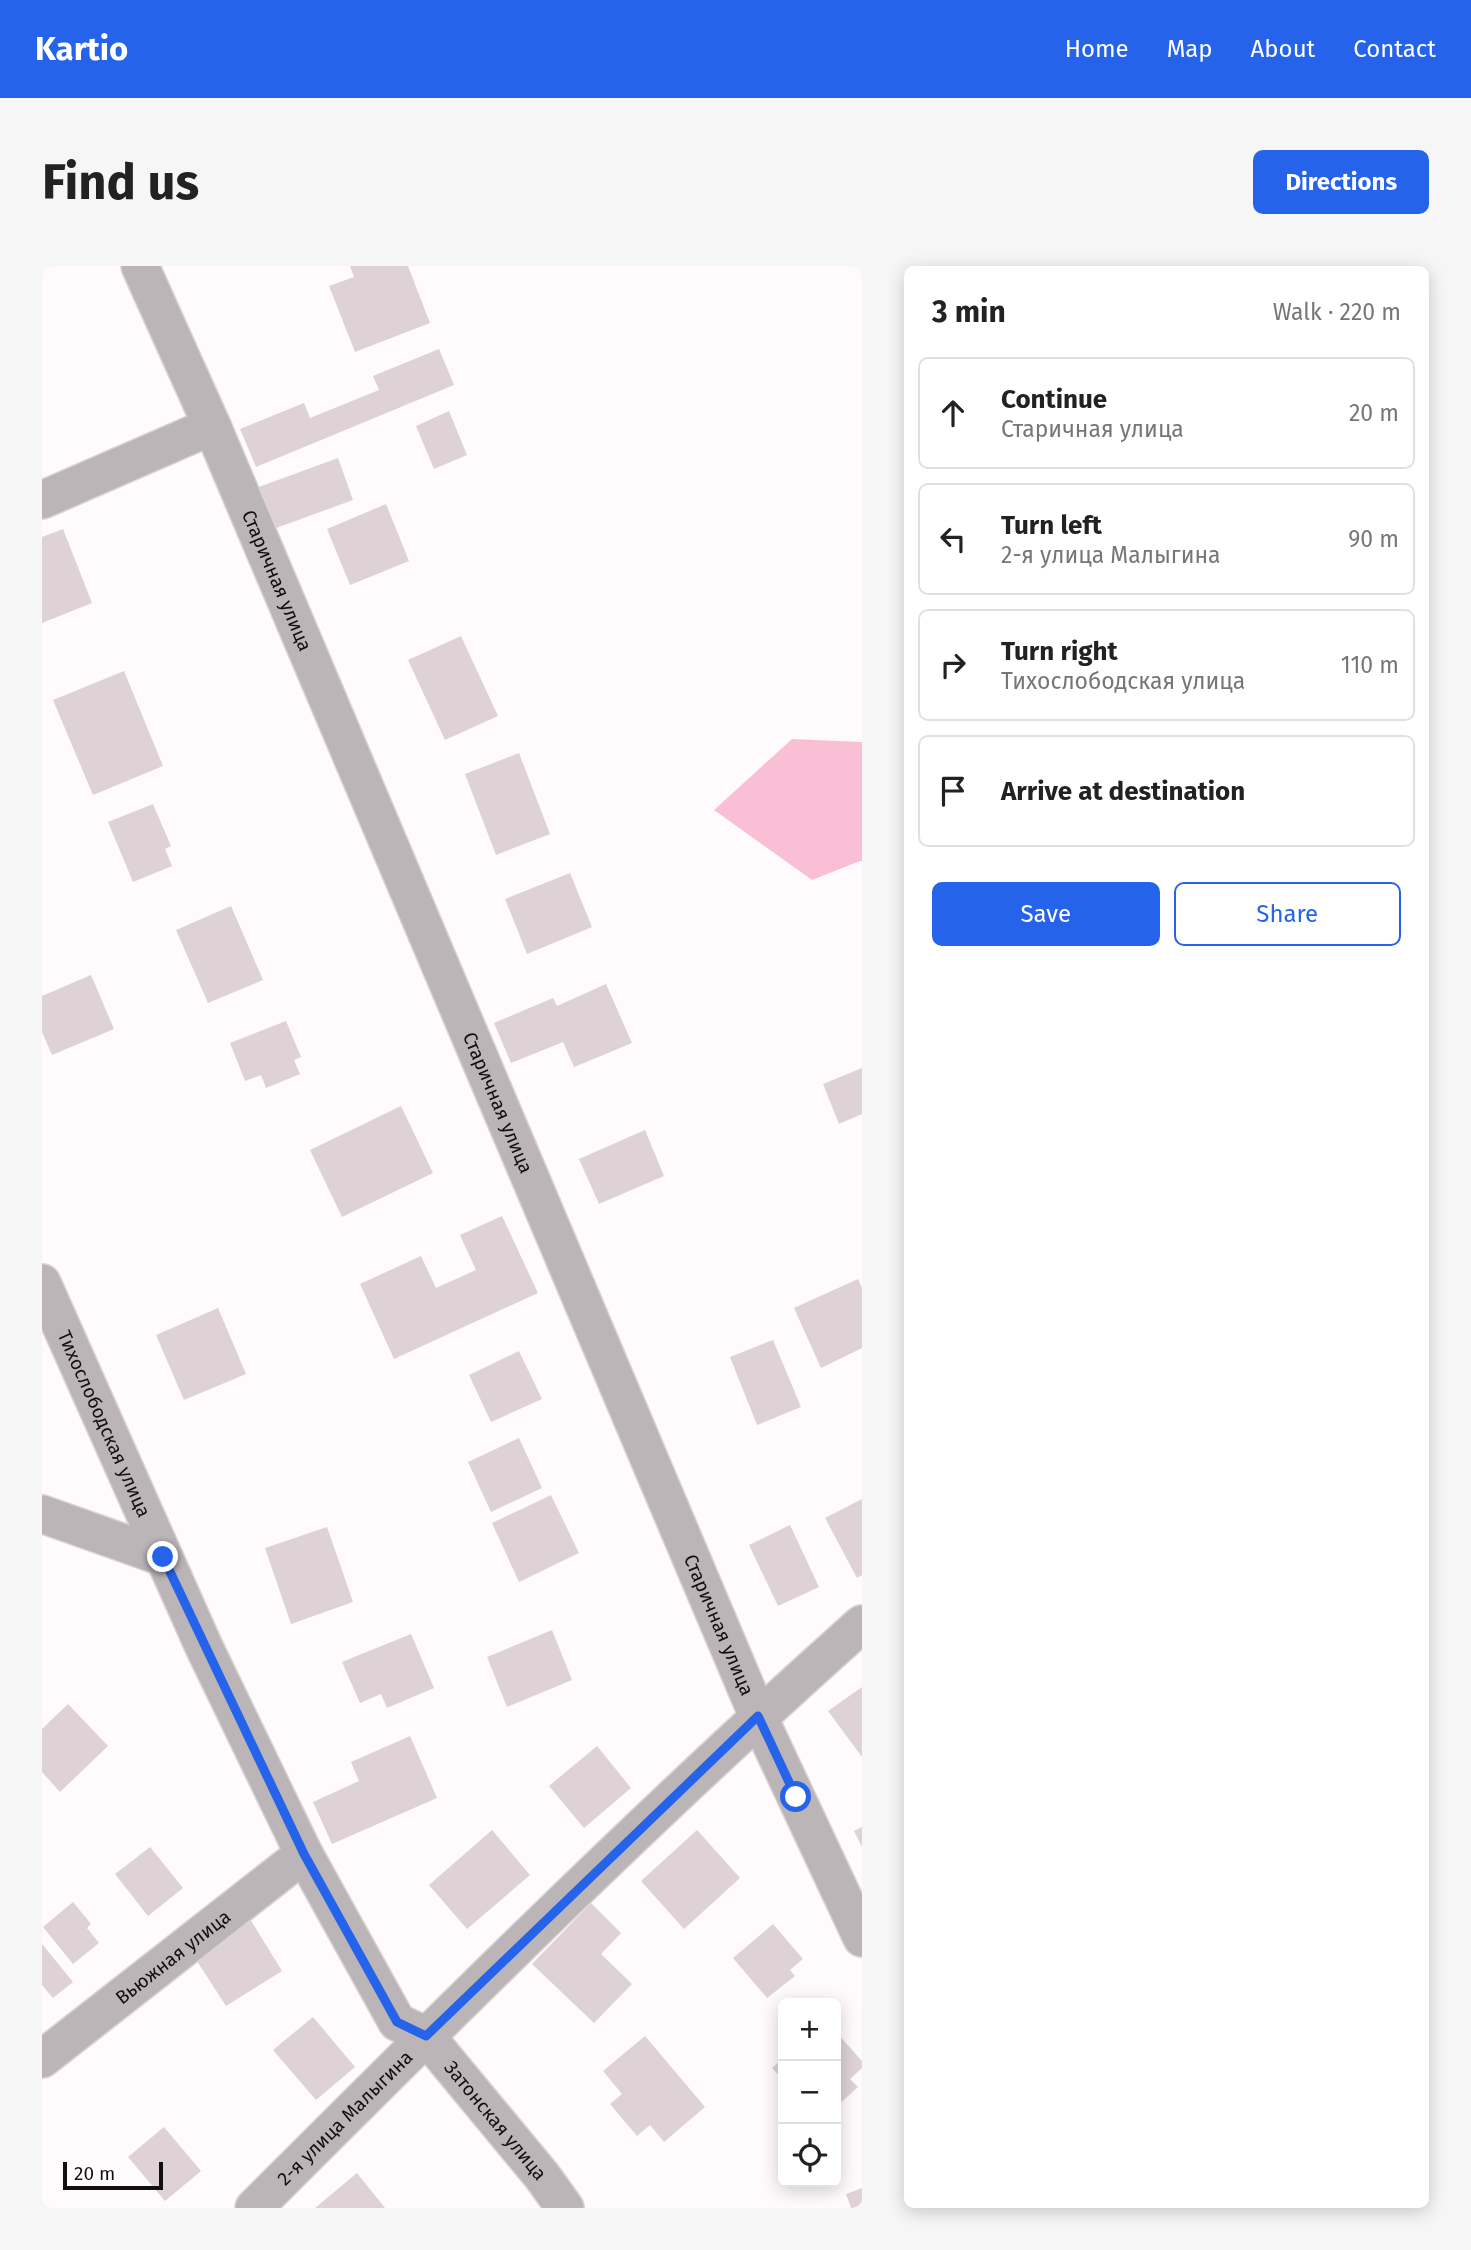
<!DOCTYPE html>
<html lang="en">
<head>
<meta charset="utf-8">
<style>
  :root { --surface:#fff; --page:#f6f6f6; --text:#222; --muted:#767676; --line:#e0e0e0; --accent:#2563eb }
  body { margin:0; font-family:"Fira Sans",sans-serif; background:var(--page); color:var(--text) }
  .controls { position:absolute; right:21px; bottom:21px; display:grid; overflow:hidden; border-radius:10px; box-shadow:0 4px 18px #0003 }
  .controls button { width:63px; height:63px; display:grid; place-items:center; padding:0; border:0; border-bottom:2px solid var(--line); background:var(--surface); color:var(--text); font:35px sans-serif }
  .scale { position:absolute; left:21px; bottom:18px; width:100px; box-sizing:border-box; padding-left:7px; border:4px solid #130f10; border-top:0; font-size:19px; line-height:24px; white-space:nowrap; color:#130f10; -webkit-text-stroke:5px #fff; paint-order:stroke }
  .stop { position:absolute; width:21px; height:21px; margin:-16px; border:5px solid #2563eb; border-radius:50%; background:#fff }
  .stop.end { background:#2563eb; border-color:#fff; box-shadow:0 2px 7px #0008 }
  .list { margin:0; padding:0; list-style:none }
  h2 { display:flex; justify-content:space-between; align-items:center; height:91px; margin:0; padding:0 28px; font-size:30px }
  h2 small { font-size:23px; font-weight:400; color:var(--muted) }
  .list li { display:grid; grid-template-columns:46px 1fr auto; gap:21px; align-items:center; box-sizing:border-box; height:112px; margin:0 14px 14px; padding:0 14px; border:2px solid var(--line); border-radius:10px }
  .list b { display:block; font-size:26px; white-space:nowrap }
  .list p { margin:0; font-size:23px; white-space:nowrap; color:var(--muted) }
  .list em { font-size:23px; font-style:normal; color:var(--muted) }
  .actions { display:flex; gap:14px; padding:21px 28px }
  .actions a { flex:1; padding:16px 0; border:2px solid var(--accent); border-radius:10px; text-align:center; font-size:24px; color:var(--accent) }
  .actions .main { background:var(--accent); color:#fff }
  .icon { flex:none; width:38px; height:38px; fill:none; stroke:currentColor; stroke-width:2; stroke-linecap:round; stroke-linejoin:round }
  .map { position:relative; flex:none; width:820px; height:1942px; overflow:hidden; border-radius:10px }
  header { display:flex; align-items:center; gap:42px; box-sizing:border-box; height:98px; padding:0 35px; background:var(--accent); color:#fff }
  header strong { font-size:33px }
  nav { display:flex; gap:38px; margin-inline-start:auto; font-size:24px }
  .intro { display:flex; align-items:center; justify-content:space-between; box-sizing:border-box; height:168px; padding:0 42px }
  h1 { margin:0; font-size:49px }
  .button { padding:18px 32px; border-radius:10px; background:var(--accent); color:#fff; font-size:24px; font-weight:700 }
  main { display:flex; gap:42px; padding:0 42px }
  aside { flex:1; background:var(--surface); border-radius:10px; box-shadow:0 4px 18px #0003 }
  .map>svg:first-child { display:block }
  .green { fill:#f9c0d5 }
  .building { fill:#ded2d6 }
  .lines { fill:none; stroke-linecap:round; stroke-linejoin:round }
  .minor-casing { stroke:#d9d4d5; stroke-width:40 }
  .minor { stroke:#bbb5b7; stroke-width:37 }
  .route { stroke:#2563eb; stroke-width:9 }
  .labels { text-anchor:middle; stroke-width:7; stroke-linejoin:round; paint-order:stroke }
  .street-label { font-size:19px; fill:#130f10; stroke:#fff }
</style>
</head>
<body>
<header>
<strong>Kartio</strong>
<nav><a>Home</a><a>Map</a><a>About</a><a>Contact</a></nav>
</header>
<div class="intro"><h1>Find us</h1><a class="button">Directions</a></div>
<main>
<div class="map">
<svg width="820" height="1942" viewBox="0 0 820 1942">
  <rect width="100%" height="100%" fill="#fffafb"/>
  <path class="green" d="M 750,473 L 820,476 L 820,596 L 818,595 L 770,614 L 672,544 Z"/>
  <g class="building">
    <path d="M 308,0 L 366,0 L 388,57 L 313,86 L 287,20 L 312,11 Z"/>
    <path d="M 397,83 L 412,119 L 214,201 L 198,163 L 262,137 L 268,152 L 337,124 L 331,110 Z"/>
    <path d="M 407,145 L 425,189 L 392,203 L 374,160 Z"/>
    <path d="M 296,192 L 311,234 L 226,265 L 211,223 Z"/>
    <path d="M 344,238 L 367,295 L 308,319 L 285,263 Z"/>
    <path d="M 21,263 L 50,337 L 0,357 L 0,271 Z"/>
    <path d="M 419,370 L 456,450 L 403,474 L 366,394 Z"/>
    <path d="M 82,405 L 121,500 L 51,529 L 11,434 Z"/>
    <path d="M 477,487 L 508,568 L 454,589 L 423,508 Z"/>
    <path d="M 111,538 L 129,580 L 123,583 L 130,600 L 91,616 L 66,556 Z"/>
    <path d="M 528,607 L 550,661 L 485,688 L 463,633 Z"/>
    <path d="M 189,640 L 221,714 L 166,737 L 134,664 Z"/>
    <path d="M 49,709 L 72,763 L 10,789 L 0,766 L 0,730 Z"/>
    <path d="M 564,718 L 590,777 L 532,801 L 521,776 L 469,797 L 452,757 L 511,732 L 515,740 Z"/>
    <path d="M 244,755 L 259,791 L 252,794 L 258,808 L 224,822 L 219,809 L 203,815 L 188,777 Z"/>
    <path d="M 820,802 L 820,848 L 797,858 L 781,818 Z"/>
    <path d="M 359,840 L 391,907 L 300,951 L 268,884 Z"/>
    <path d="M 603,864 L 622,910 L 557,938 L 537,893 Z"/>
    <path d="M 460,950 L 496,1027 L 352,1093 L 318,1018 L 379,990 L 394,1022 L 434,1004 L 418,969 Z"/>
    <path d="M 816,1013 L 820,1022 L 820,1082 L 779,1102 L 752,1042 Z"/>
    <path d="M 176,1042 L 204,1108 L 142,1134 L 114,1069 Z"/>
    <path d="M 731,1074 L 759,1141 L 715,1159 L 688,1091 Z"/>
    <path d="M 477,1085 L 500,1133 L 449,1156 L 427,1109 Z"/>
    <path d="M 477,1172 L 500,1222 L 449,1246 L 426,1196 Z"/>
    <path d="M 509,1229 L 537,1287 L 477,1316 L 450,1257 Z"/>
    <path d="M 820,1233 L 820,1309 L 815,1312 L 783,1252 Z"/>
    <path d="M 748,1259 L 777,1321 L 736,1340 L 707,1279 Z"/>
    <path d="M 285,1261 L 311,1336 L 249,1358 L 223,1282 Z"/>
    <path d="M 510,1364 L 530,1414 L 465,1441 L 445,1391 Z"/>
    <path d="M 369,1368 L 392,1422 L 345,1442 L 339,1428 L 318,1437 L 300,1396 Z"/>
    <path d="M 820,1421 L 820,1491 L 786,1445 Z"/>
    <path d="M 26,1438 L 66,1480 L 18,1526 L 0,1506 L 0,1463 Z"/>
    <path d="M 368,1470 L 395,1532 L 290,1578 L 271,1536 L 317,1515 L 309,1496 Z"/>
    <path d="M 555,1480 L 589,1522 L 542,1562 L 507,1520 Z"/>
    <path d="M 820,1561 L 820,1581 L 812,1565 Z"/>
    <path d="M 450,1564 L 488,1609 L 425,1663 L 387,1619 Z"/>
    <path d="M 655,1564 L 698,1612 L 642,1663 L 599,1615 Z"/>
    <path d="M 108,1581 L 141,1622 L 106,1650 L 73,1608 Z"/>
    <path d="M 31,1636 L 49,1658 L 45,1662 L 57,1677 L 31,1698 L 1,1661 Z"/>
    <path d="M 549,1637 L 579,1667 L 559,1688 L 590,1718 L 552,1757 L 490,1698 Z"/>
    <path d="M 208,1653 L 240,1705 L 184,1740 L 151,1689 Z"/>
    <path d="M 731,1658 L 761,1693 L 748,1704 L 753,1710 L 725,1732 L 691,1692 Z"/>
    <path d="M 0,1678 L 31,1716 L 11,1732 L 0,1719 Z"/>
    <path d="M 271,1751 L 313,1801 L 274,1834 L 231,1784 Z"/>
    <path d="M 794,1766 L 820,1795 L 820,1802 L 808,1813 L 816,1821 L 794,1841 Z"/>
    <path d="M 603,1770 L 663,1841 L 622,1876 L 608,1859 L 595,1870 L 568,1838 L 580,1828 L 561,1805 Z"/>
    <path d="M 741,1792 L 741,1814 L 730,1802 Z"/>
    <path d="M 122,1861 L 159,1905 L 123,1935 L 86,1891 Z"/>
    <path d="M 315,1907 L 343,1942 L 273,1942 Z"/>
    <path d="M 820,1922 L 820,1942 L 809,1942 L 804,1928 Z"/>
  </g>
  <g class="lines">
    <defs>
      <g id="minor">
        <path id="s1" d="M 98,0 L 170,160 L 716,1450 L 820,1672"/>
        <path d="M 0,234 L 170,160"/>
        <path id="s2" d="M 0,1017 L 162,1381 L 262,1588 L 355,1756 L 384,1770 L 500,1910 L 523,1942"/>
        <path d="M 0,1248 L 121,1291"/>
        <path id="s3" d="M 0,1793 L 262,1588"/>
        <path id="s4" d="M 212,1942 C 411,1743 610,1545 820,1358"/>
      </g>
    </defs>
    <use href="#minor" class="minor-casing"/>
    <use href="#minor" class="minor"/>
  </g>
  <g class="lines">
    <path class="route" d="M 121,1291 L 262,1588 L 355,1756 L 384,1770 L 716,1450 L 754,1531"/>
  </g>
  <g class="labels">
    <g class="street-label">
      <text dy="7" stroke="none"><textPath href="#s1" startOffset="343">Старичная улица</textPath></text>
      <text dy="7" stroke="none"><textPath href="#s1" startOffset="910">Старичная улица</textPath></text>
      <text dy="7" stroke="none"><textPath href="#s2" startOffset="154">Тихослободская улица</textPath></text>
      <text dy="7" stroke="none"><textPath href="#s1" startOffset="1477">Старичная улица</textPath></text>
      <text dy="7" stroke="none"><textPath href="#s3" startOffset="166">Вьюжная улица</textPath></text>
      <text dy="7" stroke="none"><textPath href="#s4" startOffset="128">2-я улица Малыгина</textPath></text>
      <text dy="7" stroke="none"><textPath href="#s2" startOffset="962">Затонская улица</textPath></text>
    </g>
  </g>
</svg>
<div class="controls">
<button>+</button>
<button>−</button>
<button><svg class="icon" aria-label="locate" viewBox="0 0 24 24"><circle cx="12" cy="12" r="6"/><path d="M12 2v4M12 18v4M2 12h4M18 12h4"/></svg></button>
</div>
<div class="scale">20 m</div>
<div class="stop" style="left:754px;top:1531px"></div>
<div class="stop end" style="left:121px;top:1291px"></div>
</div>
<aside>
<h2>3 min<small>Walk · 220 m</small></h2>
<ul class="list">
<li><svg class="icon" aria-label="ahead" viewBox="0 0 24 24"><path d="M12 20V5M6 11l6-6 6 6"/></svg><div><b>Continue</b><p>Старичная улица</p></div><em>20 m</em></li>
<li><svg class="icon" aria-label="left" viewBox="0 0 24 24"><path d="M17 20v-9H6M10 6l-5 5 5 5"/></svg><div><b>Turn left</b><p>2-я улица Малыгина</p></div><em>90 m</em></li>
<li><svg class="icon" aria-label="right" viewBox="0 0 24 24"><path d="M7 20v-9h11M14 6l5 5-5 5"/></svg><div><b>Turn right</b><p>Тихослободская улица</p></div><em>110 m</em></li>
<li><svg class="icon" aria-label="arrive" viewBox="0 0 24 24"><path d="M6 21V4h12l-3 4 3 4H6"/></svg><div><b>Arrive at destination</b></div></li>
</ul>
<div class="actions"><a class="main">Save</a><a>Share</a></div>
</aside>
</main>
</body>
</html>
